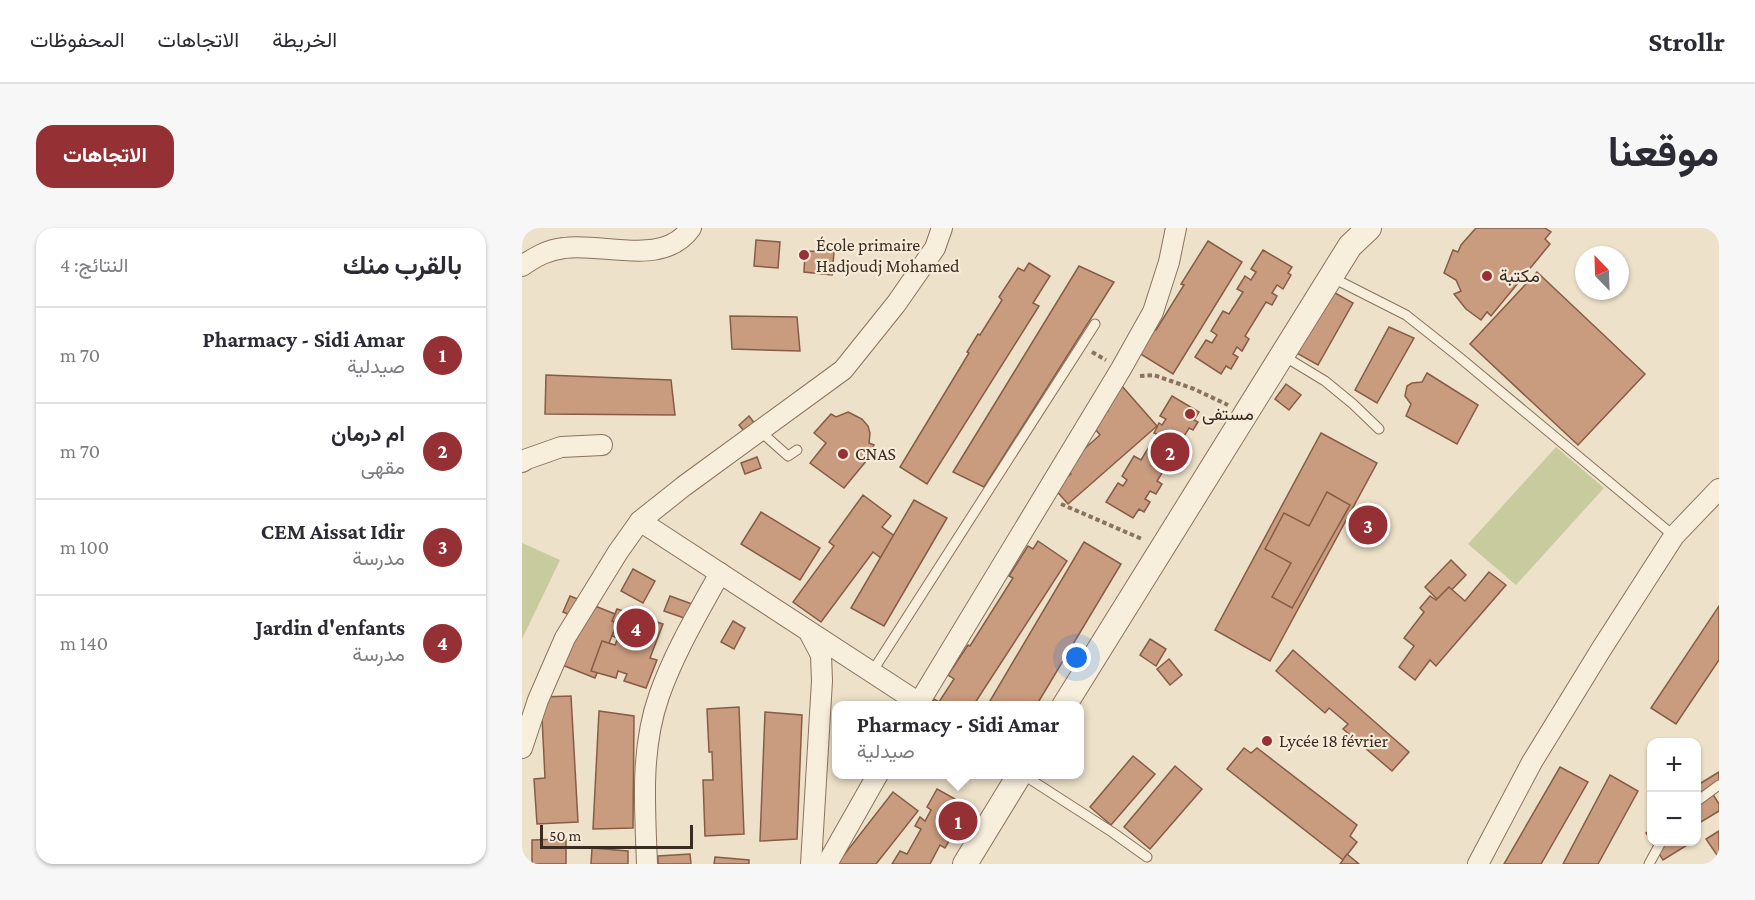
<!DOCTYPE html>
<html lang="ar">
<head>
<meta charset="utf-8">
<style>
  :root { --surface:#fff; --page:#f7f7f7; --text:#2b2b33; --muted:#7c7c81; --line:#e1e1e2; --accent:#953035 }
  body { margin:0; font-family:"Crimson Pro",Vazirmatn,serif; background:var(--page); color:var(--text); direction:rtl }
  .controls { position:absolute; right:18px; bottom:18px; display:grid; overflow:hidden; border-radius:12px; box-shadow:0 2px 4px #0004 }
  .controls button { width:54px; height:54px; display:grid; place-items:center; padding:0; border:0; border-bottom:2px solid var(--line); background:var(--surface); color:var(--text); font:30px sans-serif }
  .compass { position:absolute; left:1053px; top:18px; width:54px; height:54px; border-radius:50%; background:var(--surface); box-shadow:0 2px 4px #0004; rotate:337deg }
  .scale { position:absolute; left:18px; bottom:15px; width:153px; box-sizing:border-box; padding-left:6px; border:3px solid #3a2c21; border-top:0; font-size:16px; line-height:21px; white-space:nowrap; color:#3a2c21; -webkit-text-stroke:4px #f5ebd8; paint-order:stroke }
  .you { position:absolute; left:555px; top:430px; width:21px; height:21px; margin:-15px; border:4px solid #fff; border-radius:50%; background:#1a73e8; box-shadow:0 0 0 9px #1a73e833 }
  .badge { display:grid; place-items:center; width:39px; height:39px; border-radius:50%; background:var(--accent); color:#fff; font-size:20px; font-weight:700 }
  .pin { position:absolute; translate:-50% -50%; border:3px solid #fff; box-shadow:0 2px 6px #0006 }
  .popup { position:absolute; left:310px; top:473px; width:252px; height:78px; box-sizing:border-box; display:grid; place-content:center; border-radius:12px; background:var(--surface); filter:drop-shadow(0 2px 4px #0005); font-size:20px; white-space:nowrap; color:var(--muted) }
  .popup b { font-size:22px; color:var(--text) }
  .popup::after { content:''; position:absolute; left:50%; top:100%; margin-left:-12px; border:12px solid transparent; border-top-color:var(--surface) }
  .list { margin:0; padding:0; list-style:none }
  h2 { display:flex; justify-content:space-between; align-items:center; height:78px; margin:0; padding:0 24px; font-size:26px }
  h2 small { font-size:20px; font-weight:400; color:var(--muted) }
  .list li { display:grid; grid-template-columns:39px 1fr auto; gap:18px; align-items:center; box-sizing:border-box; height:96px; padding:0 24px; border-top:2px solid var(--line) }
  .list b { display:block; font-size:22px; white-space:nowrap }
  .list p { margin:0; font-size:20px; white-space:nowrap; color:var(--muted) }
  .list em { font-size:20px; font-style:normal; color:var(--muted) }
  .map { position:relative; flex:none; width:1197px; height:636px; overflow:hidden; direction:ltr; border-radius:18px }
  header { display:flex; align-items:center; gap:36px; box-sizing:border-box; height:84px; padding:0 30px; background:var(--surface); border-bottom:2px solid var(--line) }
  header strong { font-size:28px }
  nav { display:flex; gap:33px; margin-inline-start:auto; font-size:21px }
  .intro { display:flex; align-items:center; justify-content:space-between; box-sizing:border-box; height:144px; padding:0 36px }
  h1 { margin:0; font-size:42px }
  .button { padding:15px 27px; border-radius:18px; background:var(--accent); color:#fff; font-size:21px; font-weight:700 }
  main { display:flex; gap:36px; padding:0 36px }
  aside { flex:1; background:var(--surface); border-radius:18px; box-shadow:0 2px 4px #0004 }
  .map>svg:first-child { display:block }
  .green { fill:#c8cb9d }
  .building { fill:#c99c80; stroke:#875c45; stroke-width:1.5 }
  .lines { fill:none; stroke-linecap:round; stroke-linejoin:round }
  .service-casing { stroke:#89735e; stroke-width:11 }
  .minor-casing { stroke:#89735e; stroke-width:22 }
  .tertiary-casing { stroke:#89735e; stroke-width:26 }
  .path { stroke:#89735e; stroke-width:4; stroke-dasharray:4.5 3; stroke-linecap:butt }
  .service { stroke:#f8eedc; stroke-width:9 }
  .minor { stroke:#f8eedc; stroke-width:20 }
  .tertiary { stroke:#f8eedc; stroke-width:24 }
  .poi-dot { fill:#953035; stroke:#f5ebd8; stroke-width:2 }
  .labels { text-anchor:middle; stroke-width:4.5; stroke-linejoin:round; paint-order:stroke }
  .poi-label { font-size:18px; fill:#3a2c21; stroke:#f5ebd8; text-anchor:start }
</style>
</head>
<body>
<header>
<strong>Strollr</strong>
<nav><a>الخريطة</a><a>الاتجاهات</a><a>المحفوظات</a></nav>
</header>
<div class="intro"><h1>موقعنا</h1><a class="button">الاتجاهات</a></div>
<main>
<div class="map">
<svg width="1197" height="636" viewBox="0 0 1197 636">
  <rect width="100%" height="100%" fill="#ede1c9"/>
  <g class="green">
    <path d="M 1034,219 L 1082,260 L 994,357 L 946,316 Z"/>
    <path d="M 0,315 L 38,332 L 0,411 Z"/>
  </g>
  <g class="building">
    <path d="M 954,0 L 1023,0 L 1029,4 L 1023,11 L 1028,16 L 969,88 L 965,84 L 959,92 L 944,81 L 932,66 L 939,63 L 934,52 L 922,45 L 931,22 L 936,24 L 939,17 Z"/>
    <path d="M 234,12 L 258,14 L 256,40 L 232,38 Z"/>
    <path d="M 686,13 L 720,34 L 651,146 L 617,125 L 632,101 L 634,102 L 662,57 L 659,56 Z"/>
    <path d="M 741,22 L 770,39 L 766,45 L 769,47 L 761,61 L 755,57 L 750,65 L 755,68 L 750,77 L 744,74 L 723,108 L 727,111 L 720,123 L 715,119 L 711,126 L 716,129 L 709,141 L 704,138 L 699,146 L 673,129 L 684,112 L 690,115 L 695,107 L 689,103 L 701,83 L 707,86 L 721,64 L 715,61 L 723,48 L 729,52 L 734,44 L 729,41 Z"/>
    <path d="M 283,23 L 312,24 L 310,47 L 282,44 Z"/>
    <path d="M 507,35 L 528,48 L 511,75 L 517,78 L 405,256 L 378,239 L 447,125 L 445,124 L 456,106 L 458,107 L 480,72 L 477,69 L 496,40 L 502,43 Z"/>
    <path d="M 557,38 L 592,54 L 462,259 L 431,244 Z"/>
    <path d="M 1015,44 L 1123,146 L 1056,217 L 948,116 Z"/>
    <path d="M 806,61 L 831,75 L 796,137 L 771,123 Z"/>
    <path d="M 208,88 L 275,89 L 278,123 L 210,121 Z"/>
    <path d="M 867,99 L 892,110 L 855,175 L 833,162 Z"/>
    <path d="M 905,145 L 956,177 L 935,216 L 884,188 L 889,176 L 883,168 L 885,158 L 890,155 L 900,154 Z"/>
    <path d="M 24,147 L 149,152 L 153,187 L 23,186 Z"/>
    <path d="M 764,156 L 779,167 L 767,182 L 753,171 Z"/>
    <path d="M 599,157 L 635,198 L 546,276 L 532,260 L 549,246 L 542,239 L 578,207 L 570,197 L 586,183 L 578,175 Z"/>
    <path d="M 650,168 L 677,184 L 672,192 L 676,194 L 671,202 L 667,200 L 661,210 L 664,212 L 659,221 L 656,219 L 635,253 L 640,256 L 634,266 L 628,263 L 623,271 L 628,274 L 622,284 L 617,281 L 611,290 L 584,274 L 596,255 L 601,258 L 605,252 L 600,248 L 612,228 L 619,232 L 635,206 L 632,205 L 637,195 L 640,197 L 644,191 L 638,188 Z"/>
    <path d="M 326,184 L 340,191 L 346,198 L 348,205 L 347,215 L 352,217 L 345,232 L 322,260 L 288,235 L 304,215 L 292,205 L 309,186 L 314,189 Z"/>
    <path d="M 227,188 L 240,205 L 223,204 L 217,197 Z"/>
    <path d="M 799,205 L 855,235 L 748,433 L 693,402 Z"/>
    <path d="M 235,229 L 239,240 L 223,246 L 219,235 Z"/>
    <path d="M 805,264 L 828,277 L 770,380 L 750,369 L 769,335 L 743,321 L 762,285 L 787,298 Z"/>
    <path d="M 341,267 L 369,288 L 360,299 L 374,309 L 359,330 L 351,324 L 299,394 L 271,374 L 312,318 L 307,314 Z"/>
    <path d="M 392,272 L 425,290 L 362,398 L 329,380 Z"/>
    <path d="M 239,284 L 298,320 L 278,352 L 219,316 Z"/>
    <path d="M 516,313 L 545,333 L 451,478 L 408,478 L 412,471 L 417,474 L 432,451 L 426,447 L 446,417 L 448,418 L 491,350 L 487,348 L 506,318 L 511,321 Z"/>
    <path d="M 562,314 L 599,336 L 514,478 L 465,478 Z"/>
    <path d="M 929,332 L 944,347 L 918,374 L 903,359 Z"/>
    <path d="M 111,341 L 133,353 L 121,375 L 99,363 Z"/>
    <path d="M 967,344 L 984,357 L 914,438 L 908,432 L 893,452 L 877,439 L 892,418 L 882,410 L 902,384 L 898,380 L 908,368 L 914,372 L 927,359 L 943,373 Z"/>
    <path d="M 48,368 L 98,388 L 73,450 L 25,431 L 37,401 L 44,404 L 51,388 L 41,384 Z"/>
    <path d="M 148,368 L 170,376 L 165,391 L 142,383 Z"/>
    <path d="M 1197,378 L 1197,432 L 1154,496 L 1129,480 Z"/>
    <path d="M 95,381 L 141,396 L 128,430 L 135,432 L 124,460 L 102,453 L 105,446 L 96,443 L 94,450 L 69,443 L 80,413 L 93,417 L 96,410 L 90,408 L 95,395 L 90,393 Z"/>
    <path d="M 211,393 L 223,400 L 212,421 L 199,414 Z"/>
    <path d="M 628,411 L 644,421 L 634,438 L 618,427 Z"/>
    <path d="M 771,422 L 887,524 L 870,543 L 821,501 L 826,496 L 807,480 L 803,485 L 754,443 Z"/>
    <path d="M 647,431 L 660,447 L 648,457 L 635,441 Z"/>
    <path d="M 49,468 L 56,594 L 15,596 L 12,551 L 23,550 L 19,469 Z"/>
    <path d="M 217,479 L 222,606 L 183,608 L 181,552 L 191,552 L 190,524 L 187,524 L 185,481 Z"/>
    <path d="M 77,483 L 112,488 L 111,600 L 71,601 Z"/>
    <path d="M 243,484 L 280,487 L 275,611 L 238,613 Z"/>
    <path d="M 722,520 L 729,525 L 735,520 L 835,597 L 828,608 L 835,614 L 821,632 L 705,541 Z"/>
    <path d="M 611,528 L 633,546 L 589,597 L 568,579 Z"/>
    <path d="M 653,538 L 680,561 L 628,621 L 602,599 Z"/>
    <path d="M 1038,539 L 1066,554 L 1019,636 L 982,636 Z"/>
    <path d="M 1197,544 L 1197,561 L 1190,565 L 1197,576 L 1197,583 L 1174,597 L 1174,558 Z"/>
    <path d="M 1088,547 L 1116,563 L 1076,636 L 1041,636 Z"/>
    <path d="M 415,561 L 442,576 L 437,586 L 441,588 L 435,600 L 429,597 L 425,603 L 431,606 L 423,620 L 418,617 L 408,636 L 370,636 L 378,623 L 385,626 L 399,601 L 393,598 L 398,589 L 403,593 L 409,582 L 405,579 Z"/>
    <path d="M 371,564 L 396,583 L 354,636 L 315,636 Z"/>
    <path d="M 1130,601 L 1130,614 L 1166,614 L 1167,616 L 1141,632 L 1124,605 Z"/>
    <path d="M 1197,603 L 1197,630 L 1184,611 Z"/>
    <path d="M 44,611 L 44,636 L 10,636 L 10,612 Z"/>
    <path d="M 70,620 L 106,623 L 106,636 L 69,636 Z"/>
    <path d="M 168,626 L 169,636 L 136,636 L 136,628 Z"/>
    <path d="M 825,626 L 837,636 L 818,636 Z"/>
    <path d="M 193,629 L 227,632 L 227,636 L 192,636 Z"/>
  </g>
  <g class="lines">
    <defs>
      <g id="service">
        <path d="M 811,50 L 884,87 L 937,129 L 1152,308"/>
        <path d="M 760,127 L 803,153 L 831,176 L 857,201"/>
        <path d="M 238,203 L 266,228 L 275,222"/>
        <path d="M 350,444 L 573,96"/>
        <path d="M 500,546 L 590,604 L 625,629"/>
        <path d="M 1174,574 L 1197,557"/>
        <path d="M 1127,636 L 1139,614"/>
      </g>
      <g id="minor">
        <path d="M 0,38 C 13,29 25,22 42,20 C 81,14 141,40 169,0"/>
        <path d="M 0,234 L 5,231 L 39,219 L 80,217"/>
        <path d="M 118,293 L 397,475"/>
        <path d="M 288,406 L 299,427 L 300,453 L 289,636"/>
        <path d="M 395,478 L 599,141 L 631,84 L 647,34 L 654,0"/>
        <path d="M 0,520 L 16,472 L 43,410 L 96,324 L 118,293 L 162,258 L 321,142 L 374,76 L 413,20 L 420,0"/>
        <path d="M 125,636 C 123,580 118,522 137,468 C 152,425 176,385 198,345"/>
        <path d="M 305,636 L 356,546"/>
        <path d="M 956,636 L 1010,534 L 1080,420 L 1152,308 L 1197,261"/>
      </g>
      <g id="tertiary">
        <path d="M 542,478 L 828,18 L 847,0"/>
        <path d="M 443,636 L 498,546"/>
      </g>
    </defs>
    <use href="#service" class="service-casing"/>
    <use href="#minor" class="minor-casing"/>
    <use href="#tertiary" class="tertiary-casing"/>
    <g class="path">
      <path d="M 570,124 L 584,132"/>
      <path d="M 618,148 L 632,147 L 672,161 L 706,177"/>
      <path d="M 539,276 L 620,311"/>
    </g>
    <use href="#service" class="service"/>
    <use href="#minor" class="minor"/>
    <use href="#tertiary" class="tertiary"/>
  </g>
  <g class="poi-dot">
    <circle cx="282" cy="27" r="6"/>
    <circle cx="965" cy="48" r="6"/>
    <circle cx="668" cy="186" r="6"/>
    <circle cx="321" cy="226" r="6"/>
    <circle cx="745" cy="513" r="6"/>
  </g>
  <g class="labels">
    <g class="poi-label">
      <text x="294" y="23">École primaire<tspan x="294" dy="21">Hadjoudj Mohamed</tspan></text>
      <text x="977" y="54">مكتبة</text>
      <text x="680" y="192">مستفى</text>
      <text x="333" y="232">CNAS</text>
      <text x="757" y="519">Lycée 18 février</text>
    </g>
  </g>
</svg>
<div class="controls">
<button>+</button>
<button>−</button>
</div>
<svg class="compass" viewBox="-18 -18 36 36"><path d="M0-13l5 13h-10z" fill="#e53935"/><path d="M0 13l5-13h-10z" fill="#7c7c81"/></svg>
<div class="scale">50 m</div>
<div class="you"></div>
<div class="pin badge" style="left:436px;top:593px">1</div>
<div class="popup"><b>Pharmacy - Sidi Amar</b>صيدلية</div>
<div class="pin badge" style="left:648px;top:224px">2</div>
<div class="pin badge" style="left:846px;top:297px">3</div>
<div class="pin badge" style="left:114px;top:400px">4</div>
</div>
<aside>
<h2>بالقرب منك<small>النتائج: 4</small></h2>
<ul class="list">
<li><span class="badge">1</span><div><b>Pharmacy - Sidi Amar</b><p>صيدلية</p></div><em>70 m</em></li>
<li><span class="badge">2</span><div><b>ام درمان</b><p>مقهى</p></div><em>70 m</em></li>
<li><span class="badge">3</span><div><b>CEM Aissat Idir</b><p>مدرسة</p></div><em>100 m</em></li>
<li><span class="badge">4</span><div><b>Jardin d'enfants</b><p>مدرسة</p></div><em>140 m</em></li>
</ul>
</aside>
</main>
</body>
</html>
